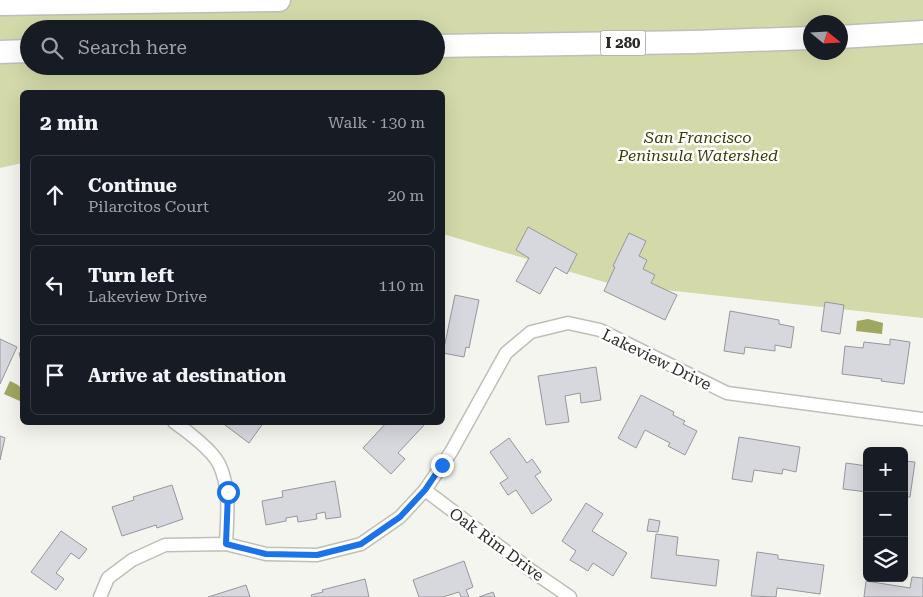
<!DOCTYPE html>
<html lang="en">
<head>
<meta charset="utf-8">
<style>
  :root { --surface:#171b24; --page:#20242c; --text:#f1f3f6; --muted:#9ea1a6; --line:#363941 }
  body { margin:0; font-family:"Roboto Serif",serif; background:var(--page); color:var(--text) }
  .controls { position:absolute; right:15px; bottom:15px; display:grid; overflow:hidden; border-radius:8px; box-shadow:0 5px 20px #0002 }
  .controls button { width:45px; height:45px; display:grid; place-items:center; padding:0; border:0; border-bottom:1px solid var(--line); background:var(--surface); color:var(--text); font:25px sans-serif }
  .compass { position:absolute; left:803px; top:15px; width:45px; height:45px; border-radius:50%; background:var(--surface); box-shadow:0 5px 20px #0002; rotate:108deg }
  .stop { position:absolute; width:15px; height:15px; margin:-11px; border:4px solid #1a73e8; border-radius:50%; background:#fff }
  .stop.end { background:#1a73e8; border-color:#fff; box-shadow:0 1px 5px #0008 }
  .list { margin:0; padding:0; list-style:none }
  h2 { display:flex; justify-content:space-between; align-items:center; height:65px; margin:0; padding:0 20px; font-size:21px }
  h2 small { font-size:16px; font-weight:400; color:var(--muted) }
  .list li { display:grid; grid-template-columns:32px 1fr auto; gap:15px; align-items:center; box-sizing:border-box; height:80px; margin:0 10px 10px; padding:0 10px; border:1px solid var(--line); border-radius:8px }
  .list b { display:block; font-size:19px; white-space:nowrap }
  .list p { margin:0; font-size:16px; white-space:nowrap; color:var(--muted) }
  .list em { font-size:16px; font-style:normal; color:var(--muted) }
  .icon { flex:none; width:28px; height:28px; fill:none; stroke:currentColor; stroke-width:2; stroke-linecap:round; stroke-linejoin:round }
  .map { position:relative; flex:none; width:923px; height:597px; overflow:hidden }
  .search { position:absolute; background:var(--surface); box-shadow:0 5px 20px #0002; left:20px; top:20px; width:425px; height:55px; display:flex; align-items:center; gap:12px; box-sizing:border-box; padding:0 18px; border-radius:28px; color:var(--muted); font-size:19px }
  .panel { position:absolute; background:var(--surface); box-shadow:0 5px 20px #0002; left:20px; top:90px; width:425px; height:335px; border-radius:8px }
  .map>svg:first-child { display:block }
  .green { fill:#d3d9a9; fill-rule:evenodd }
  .water { fill:#a0a75f }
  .building { fill:#d7d8de; stroke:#96979d }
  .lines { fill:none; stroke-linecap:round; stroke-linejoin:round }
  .street-casing { stroke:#bebfb9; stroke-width:15 }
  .highway-casing { stroke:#bebfb9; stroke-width:25 }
  .street { stroke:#fff; stroke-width:12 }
  .highway { stroke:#fff; stroke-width:22 }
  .route { stroke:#1a73e8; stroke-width:6 }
  .labels { text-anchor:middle; stroke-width:5; stroke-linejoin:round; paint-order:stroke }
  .shield { fill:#fffffe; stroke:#6a6b68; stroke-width:1 }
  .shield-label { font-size:15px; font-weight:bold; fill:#2a2b28 }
  .park-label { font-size:16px; font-style:italic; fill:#3a3e04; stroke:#fffffe }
  .street-label { font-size:16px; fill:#2a2b28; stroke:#fffffe }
</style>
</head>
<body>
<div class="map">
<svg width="923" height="597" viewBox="0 0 923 597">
  <rect width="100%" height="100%" fill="#f4f5ee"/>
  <path class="green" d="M 0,0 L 923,0 L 923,318 L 611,284 L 443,234 L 442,92 L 22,92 L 22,163 L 0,168 ZM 810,22 L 840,22 L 840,52 L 810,52 ZM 29,29 L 436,29 L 436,66 L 29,66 Z"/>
  <g class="water">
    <path d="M 868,319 L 883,323 L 882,334 L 856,331 L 857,321 Z"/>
    <path d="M 10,381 L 18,385 L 22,389 L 22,402 L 4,394 Z"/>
  </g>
  <g class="building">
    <path d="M 528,227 L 577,254 L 567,274 L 555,267 L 540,294 L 516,281 L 529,258 L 516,250 Z"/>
    <path d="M 629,233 L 646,241 L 639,256 L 647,260 L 643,269 L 655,275 L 651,283 L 677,295 L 665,320 L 604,291 L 615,267 L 613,266 Z"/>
    <path d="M 455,295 L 479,300 L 469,348 L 466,347 L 464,357 L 443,353 Z"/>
    <path d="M 825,302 L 844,305 L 840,334 L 821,331 Z"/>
    <path d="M 730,311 L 779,320 L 779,324 L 794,327 L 791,348 L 775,345 L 775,351 L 745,347 L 744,354 L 724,351 Z"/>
    <path d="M 0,339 L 17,347 L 0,384 Z"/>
    <path d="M 890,339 L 910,342 L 904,384 L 881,381 L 882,379 L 842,374 L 845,346 L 863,348 L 864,342 L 890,345 Z"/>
    <path d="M 22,352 L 22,365 L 19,353 Z"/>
    <path d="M 596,367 L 601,400 L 581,403 L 580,393 L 565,396 L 569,422 L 546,425 L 538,376 Z"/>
    <path d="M 641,395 L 674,412 L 673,415 L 685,421 L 683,424 L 697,431 L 685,455 L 668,446 L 670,443 L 645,430 L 636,448 L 618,438 Z"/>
    <path d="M 221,422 L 264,422 L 249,443 Z"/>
    <path d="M 387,422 L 426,423 L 398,453 L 405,459 L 391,474 L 363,448 Z"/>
    <path d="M 0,436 L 5,438 L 0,460 Z"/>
    <path d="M 739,437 L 800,447 L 796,472 L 783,469 L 782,474 L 754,470 L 752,482 L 732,479 Z"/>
    <path d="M 509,438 L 527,463 L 532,459 L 541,472 L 535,476 L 552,500 L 532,514 L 516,490 L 508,495 L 500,483 L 508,478 L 490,452 Z"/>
    <path d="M 904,461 L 915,462 L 910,497 L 904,497 Z"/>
    <path d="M 846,463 L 867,466 L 867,492 L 843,489 Z"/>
    <path d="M 335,481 L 341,517 L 326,519 L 325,512 L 316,514 L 317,519 L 298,522 L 297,516 L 286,518 L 286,521 L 266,525 L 262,501 L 283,497 L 282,491 Z"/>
    <path d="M 172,485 L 183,519 L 157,528 L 156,525 L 122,536 L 112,507 L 134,500 L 133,497 Z"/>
    <path d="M 586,503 L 603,514 L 592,531 L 627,553 L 613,576 L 593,563 L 588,571 L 570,560 L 576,551 L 562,541 Z"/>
    <path d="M 649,519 L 660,521 L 658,532 L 647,531 Z"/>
    <path d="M 61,531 L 87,549 L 79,559 L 71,553 L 56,573 L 64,579 L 56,590 L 31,572 Z"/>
    <path d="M 656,534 L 678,537 L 676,555 L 719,560 L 716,586 L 651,578 Z"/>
    <path d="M 757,552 L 778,555 L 778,559 L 824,565 L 820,594 L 777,588 L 776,597 L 751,596 Z"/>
    <path d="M 464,561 L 473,587 L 466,590 L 469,597 L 461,597 L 459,592 L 443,597 L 419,597 L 413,580 Z"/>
    <path d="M 912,577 L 923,578 L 923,597 L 864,597 L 866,581 L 910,588 Z"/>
    <path d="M 365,579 L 369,597 L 312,597 L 311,595 L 323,592 L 322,590 Z"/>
    <path d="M 246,585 L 250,597 L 208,597 Z"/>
    <path d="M 493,592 L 495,597 L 479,597 Z"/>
  </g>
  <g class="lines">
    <defs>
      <g id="street">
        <path d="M 174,422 C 187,431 213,451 219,464 C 231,489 227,518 226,544"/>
        <path d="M 425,490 L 532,571 L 570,597"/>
        <path d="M 100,597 L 108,578 L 132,560 L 165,545 L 226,544 L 266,554 L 317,555 L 361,544 L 400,517 L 425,490 L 451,452 L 506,353 L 531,332 L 568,323 L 600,330 L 727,393 L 923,419"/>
      </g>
      <g id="highway">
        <path d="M 0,4 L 279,0"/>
        <path d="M 840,37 L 923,32"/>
        <path d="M 436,46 L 694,42 L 810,38"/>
        <path d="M 0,52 L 29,51"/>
      </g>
    </defs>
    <use href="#street" class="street-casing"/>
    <use href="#highway" class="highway-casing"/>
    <use href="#street" class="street"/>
    <use href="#highway" class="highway"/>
  </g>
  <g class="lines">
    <path class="route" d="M 228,492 L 226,544 L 266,554 L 317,555 L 361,544 L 400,517 L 425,490 L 442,465"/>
  </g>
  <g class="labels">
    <rect class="shield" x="600.5" y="30.5" width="45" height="25" rx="4"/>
    <g class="shield-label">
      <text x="623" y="48">I 280</text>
    </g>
    <g class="park-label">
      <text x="698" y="143">San Francisco<tspan x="698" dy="18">Peninsula Watershed</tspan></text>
    </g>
    <g class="street-label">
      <text transform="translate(657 359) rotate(26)" y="6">Lakeview Drive</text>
      <text transform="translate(497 544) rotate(36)" y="6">Oak Rim Drive</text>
    </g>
  </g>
</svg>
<div class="controls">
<button>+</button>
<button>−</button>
<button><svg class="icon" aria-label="layers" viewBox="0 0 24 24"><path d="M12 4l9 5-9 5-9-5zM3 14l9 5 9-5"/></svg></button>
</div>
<svg class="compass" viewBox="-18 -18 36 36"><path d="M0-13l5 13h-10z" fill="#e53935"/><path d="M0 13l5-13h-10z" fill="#9ea1a6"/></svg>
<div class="stop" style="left:228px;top:492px"></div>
<div class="stop end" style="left:442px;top:465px"></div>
<div class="search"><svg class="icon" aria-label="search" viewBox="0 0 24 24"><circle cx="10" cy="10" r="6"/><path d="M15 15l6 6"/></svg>Search here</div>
<section class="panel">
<h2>2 min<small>Walk · 130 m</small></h2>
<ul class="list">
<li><svg class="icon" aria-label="ahead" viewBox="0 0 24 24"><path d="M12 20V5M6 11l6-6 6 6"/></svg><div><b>Continue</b><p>Pilarcitos Court</p></div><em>20 m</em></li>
<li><svg class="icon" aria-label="left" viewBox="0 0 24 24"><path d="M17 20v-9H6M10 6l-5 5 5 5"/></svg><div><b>Turn left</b><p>Lakeview Drive</p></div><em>110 m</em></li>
<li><svg class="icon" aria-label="arrive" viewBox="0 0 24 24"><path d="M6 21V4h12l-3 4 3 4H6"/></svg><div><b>Arrive at destination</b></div></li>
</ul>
</section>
</div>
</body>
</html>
